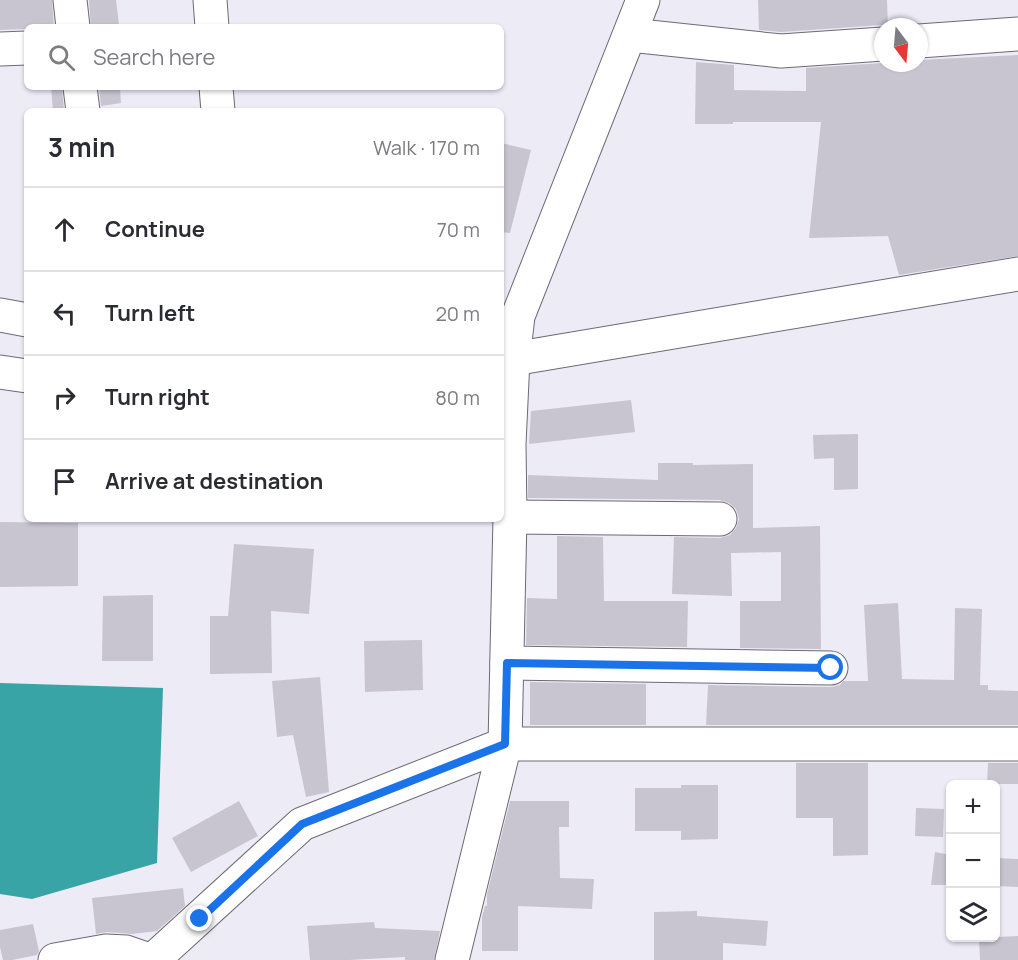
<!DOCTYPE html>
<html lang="en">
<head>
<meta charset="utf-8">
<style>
  :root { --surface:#fff; --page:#f2f2f3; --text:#2b2b33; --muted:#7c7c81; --line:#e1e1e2 }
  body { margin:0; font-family:Manrope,sans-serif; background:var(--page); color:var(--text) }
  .controls { position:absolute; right:18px; bottom:18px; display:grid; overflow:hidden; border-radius:9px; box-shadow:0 2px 4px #0004 }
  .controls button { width:54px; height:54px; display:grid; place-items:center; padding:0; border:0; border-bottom:2px solid var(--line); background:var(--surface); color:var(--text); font:30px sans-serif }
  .compass { position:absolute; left:874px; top:18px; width:54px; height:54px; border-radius:50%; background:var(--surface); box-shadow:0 2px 4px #0004; rotate:164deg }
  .stop { position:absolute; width:18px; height:18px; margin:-14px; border:4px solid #1a73e8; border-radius:50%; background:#fff }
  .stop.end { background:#1a73e8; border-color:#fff; box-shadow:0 2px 6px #0008 }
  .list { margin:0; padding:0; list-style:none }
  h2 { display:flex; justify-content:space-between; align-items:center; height:78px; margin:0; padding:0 24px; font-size:26px }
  h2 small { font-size:20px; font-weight:400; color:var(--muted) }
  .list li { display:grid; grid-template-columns:39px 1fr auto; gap:18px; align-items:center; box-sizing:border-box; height:84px; padding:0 24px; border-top:2px solid var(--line) }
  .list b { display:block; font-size:22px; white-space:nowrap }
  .list em { font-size:20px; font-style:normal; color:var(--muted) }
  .icon { flex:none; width:33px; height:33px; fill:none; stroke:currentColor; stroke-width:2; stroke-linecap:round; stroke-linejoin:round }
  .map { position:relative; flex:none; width:1018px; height:960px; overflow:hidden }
  .search { position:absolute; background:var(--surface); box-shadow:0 2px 4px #0004; left:24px; top:24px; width:480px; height:66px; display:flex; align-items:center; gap:15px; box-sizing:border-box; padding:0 21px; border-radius:9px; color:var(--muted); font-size:22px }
  .panel { position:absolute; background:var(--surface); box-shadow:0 2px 4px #0004; left:24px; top:108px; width:480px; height:414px; border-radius:9px }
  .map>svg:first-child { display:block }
  .water { fill:#38a4a6 }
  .building { fill:#c8c5d0 }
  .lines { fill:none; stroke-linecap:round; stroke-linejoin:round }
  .minor-casing { stroke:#6c6a74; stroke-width:35 }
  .minor { stroke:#fff; stroke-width:33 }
  .route { stroke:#1a73e8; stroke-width:8 }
</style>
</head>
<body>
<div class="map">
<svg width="1018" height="960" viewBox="0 0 1018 960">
  <rect width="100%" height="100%" fill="#edebf6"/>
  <path class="water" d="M 0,683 L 163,688 L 157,863 L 32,899 L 0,894 Z"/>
  <g class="building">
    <path d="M 0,0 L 52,0 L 54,27 L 27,27 L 27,29 L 0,30 Z"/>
    <path d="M 89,0 L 116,0 L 119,25 L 91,27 Z"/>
    <path d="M 758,0 L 887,0 L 888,27 L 882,25 L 781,32 L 759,30 Z"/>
    <path d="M 1018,55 L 1018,256 L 899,275 L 888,236 L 809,238 L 821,122 L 733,122 L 733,124 L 695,124 L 696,62 L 734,65 L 734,90 L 806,91 L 806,68 L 883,63 L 919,63 L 919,60 Z"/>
    <path d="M 51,87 L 62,87 L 64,110 L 53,111 Z"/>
    <path d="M 99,87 L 120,87 L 121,103 L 101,106 Z"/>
    <path d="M 501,143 L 531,150 L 510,233 L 501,232 Z"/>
    <path d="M 631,400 L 635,432 L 529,444 L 531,411 Z"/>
    <path d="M 858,434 L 858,489 L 834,490 L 834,458 L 814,459 L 813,435 Z"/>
    <path d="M 658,463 L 693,463 L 693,465 L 753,464 L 753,528 L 820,526 L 821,649 L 740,648 L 740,601 L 781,601 L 781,552 L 731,553 L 732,596 L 672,594 L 674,537 L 720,538 L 730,535 L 736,528 L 739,519 L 736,509 L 729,503 L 720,500 L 528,498 L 528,475 L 658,480 Z"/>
    <path d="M 0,522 L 78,523 L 78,586 L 0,587 Z"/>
    <path d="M 557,536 L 603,537 L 604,601 L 688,601 L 687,647 L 526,645 L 527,598 L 557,599 Z"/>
    <path d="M 234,544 L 314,549 L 309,614 L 271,611 L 272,673 L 210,674 L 210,616 L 228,616 Z"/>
    <path d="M 153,595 L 153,661 L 102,661 L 103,596 Z"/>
    <path d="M 898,603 L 902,679 L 954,680 L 955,608 L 982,609 L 980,685 L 988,685 L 988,690 L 1018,691 L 1018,725 L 706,725 L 708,685 L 831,687 L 840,685 L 843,681 L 868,681 L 864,605 Z"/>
    <path d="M 422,640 L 423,690 L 365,692 L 364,641 Z"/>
    <path d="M 320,677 L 329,792 L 306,797 L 293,735 L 277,737 L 272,681 Z"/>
    <path d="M 530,682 L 646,684 L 646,725 L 530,725 Z"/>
    <path d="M 796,763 L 868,763 L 868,855 L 833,856 L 833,818 L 796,818 Z"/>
    <path d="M 988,763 L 1018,763 L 1018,784 L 987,784 Z"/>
    <path d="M 681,785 L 718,785 L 718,839 L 681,840 L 681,831 L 635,831 L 635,788 L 681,788 Z"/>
    <path d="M 239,801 L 258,836 L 191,872 L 172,838 Z"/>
    <path d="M 510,801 L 569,801 L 569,827 L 559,827 L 560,878 L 594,879 L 592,909 L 518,906 L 518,951 L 482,951 L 482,917 L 485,906 L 487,906 L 487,894 Z"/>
    <path d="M 916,808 L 944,809 L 943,837 L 915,836 Z"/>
    <path d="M 935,852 L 951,855 L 951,885 L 931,885 Z"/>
    <path d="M 996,858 L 1018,859 L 1018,887 L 996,886 Z"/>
    <path d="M 183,888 L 185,906 L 157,931 L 132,934 L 107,932 L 96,934 L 92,898 Z"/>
    <path d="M 697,911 L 697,916 L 768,921 L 766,946 L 723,943 L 723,960 L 654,960 L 654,912 Z"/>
    <path d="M 374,922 L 375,928 L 440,931 L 434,960 L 405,960 L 405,957 L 349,960 L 310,960 L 307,926 Z"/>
    <path d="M 33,924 L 39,951 L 37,955 L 12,960 L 3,960 L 0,947 L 0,930 Z"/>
    <path d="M 1018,936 L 1018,960 L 980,960 L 979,938 Z"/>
  </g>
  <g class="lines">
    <defs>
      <g id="minor">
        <path d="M 70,0 L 73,27"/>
        <path d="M 210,0 L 212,27"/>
        <path d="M 630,35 L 781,51 L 883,44"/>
        <path d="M 919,41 L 1018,34"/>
        <path d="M 0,49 L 27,48"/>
        <path d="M 80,87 L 83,111"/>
        <path d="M 216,87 L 218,111"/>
        <path d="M 0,315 L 27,320"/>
        <path d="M 501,358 L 513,359 L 1018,274"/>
        <path d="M 0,372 L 27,376"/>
        <path d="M 510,517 L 720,519"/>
        <path d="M 507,663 L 831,668"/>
        <path d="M 55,960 L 106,951 L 126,952 L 149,960"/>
        <path d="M 153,960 L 302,824 L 505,744 L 510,517 L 509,444 L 513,359 L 518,316 L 643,0"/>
        <path d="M 452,960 L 505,744 L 1018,744"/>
      </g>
    </defs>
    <use href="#minor" class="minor-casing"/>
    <use href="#minor" class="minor"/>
  </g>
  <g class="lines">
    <path class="route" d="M 200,919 L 302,824 L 505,744 L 507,663 L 831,668"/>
  </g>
</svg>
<div class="controls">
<button>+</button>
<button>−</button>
<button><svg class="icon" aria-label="layers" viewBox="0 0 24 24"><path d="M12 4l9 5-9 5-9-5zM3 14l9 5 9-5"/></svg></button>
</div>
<svg class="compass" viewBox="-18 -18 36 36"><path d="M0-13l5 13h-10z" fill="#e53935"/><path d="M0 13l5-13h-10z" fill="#7c7c81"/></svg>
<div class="stop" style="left:831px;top:668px"></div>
<div class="stop end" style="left:200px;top:919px"></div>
<div class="search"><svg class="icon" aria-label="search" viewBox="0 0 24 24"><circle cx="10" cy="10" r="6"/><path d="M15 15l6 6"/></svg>Search here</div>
<section class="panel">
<h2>3 min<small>Walk · 170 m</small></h2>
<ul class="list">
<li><svg class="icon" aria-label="ahead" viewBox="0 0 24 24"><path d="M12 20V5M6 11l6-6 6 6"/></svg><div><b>Continue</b></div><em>70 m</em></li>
<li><svg class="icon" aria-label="left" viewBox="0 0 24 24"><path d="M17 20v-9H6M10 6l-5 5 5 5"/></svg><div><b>Turn left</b></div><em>20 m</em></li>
<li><svg class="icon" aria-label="right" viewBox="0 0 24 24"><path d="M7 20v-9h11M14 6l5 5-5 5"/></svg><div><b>Turn right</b></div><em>80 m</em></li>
<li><svg class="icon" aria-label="arrive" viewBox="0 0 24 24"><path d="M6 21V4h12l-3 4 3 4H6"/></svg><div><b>Arrive at destination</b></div></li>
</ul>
</section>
</div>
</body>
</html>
